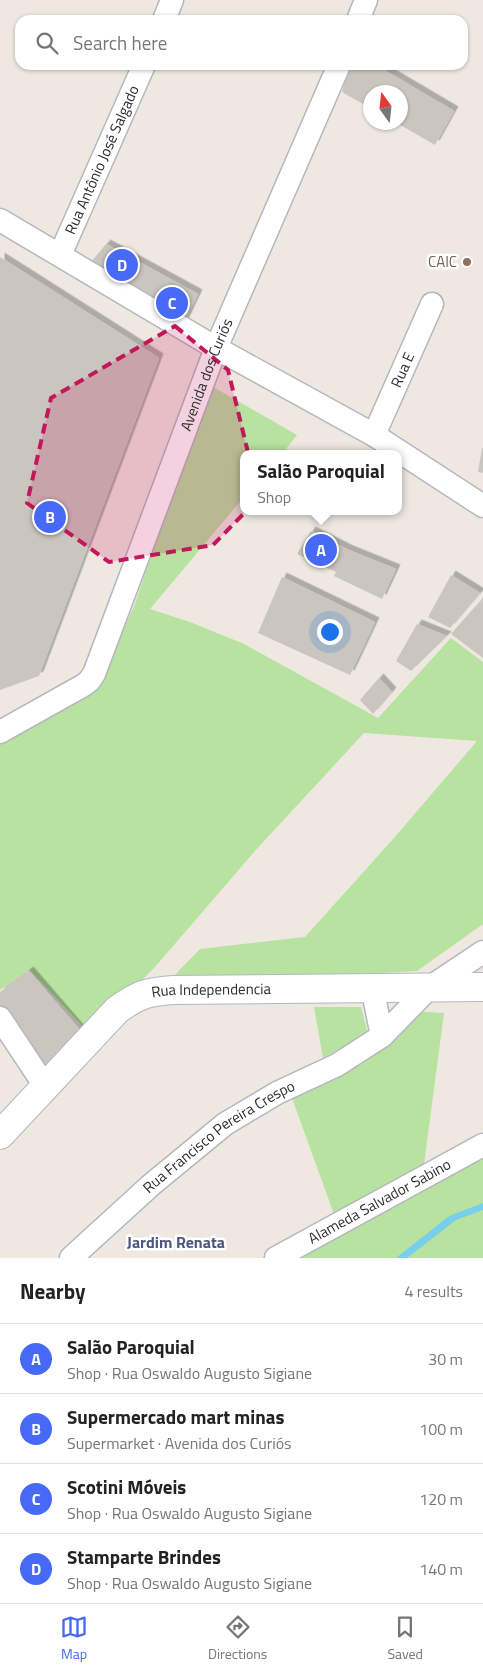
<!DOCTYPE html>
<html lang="en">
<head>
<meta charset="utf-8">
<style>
  :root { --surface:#fff; --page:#f2f2f2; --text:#222; --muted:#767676; --line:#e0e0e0; --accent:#466af5 }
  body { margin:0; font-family:"Titillium Web",sans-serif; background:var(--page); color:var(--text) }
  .compass { position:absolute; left:363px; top:85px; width:45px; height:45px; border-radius:50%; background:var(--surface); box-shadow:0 1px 4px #0004; rotate:345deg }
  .you { position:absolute; left:329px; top:631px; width:18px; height:18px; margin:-12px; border:4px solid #fff; border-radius:50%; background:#1a73e8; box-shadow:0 0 0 8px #1a73e833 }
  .badge { display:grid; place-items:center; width:32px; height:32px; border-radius:50%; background:var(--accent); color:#fff; font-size:16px; font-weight:700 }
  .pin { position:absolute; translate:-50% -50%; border:2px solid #fff; box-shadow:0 1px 5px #0006 }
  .popup { position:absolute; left:240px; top:450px; width:162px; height:65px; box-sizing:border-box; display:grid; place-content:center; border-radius:10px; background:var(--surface); filter:drop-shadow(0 1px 4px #0005); font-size:16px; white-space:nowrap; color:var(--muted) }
  .popup b { font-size:19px; color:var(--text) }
  .popup::after { content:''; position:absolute; left:50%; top:100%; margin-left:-10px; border:10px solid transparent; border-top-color:var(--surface) }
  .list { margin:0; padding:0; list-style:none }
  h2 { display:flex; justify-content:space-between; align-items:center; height:65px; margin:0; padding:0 20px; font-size:21px }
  h2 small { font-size:16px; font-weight:400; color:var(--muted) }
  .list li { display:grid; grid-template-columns:32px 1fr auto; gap:15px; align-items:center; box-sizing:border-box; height:70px; padding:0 20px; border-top:1px solid var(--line) }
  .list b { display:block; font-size:19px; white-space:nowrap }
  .list p { margin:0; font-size:16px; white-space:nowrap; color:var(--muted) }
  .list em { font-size:16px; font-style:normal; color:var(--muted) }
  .icon { flex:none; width:28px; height:28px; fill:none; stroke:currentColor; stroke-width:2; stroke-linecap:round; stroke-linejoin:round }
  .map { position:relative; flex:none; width:483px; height:1258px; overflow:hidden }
  .search { position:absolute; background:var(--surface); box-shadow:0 1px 4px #0004; left:15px; right:15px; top:15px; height:55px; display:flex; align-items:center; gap:12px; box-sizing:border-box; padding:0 18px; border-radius:15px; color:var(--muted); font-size:19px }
  .sheet { height:345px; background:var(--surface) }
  nav { display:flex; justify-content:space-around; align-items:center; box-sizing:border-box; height:70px; border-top:1px solid var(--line); background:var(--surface); font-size:14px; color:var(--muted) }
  nav a { display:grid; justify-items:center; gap:2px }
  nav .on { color:var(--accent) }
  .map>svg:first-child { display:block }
  .green { fill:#b7e29f }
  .water { fill:#78cfec }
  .building { fill:#cac6bf; filter:url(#shadow) }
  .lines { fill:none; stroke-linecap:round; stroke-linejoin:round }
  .street-casing { stroke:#b4b7c0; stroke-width:25 }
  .secondary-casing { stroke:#b4b7c0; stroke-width:30 }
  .street { stroke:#fff; stroke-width:22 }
  .secondary { stroke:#fff; stroke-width:28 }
  .marked { fill:#c2185b; fill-opacity:0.2; stroke:#c2185b; stroke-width:4; stroke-dasharray:10 6; stroke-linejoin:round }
  .education-dot { fill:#8d6e63; stroke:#fff; stroke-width:2 }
  .labels { text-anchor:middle; stroke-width:5; stroke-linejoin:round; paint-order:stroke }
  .street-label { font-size:15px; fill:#2d2d2d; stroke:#fff }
  .education-label { font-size:15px; fill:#785e54; stroke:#fff; text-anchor:end }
  .neighbourhood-label { font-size:16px; font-weight:bold; fill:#4e577e; stroke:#fff }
</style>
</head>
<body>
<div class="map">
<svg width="483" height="1258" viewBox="0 0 483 1258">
  <defs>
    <filter id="shadow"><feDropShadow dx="4.5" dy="-4.5" stdDeviation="0" flood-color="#0004"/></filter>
  </defs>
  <rect width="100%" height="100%" fill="#eee8e1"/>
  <g class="green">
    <path d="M 208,384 L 297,435 L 282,454 L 244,454 L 243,498 L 150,609 L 190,622 L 244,644 L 378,718 L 451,638 L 483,662 L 483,924 L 417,971 L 165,985 L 200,949 L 305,937 L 394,838 L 477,741 L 364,733 L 254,852 L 155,967 L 89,1033 L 29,969 L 0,990 L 0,737 L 99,683 L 135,604 Z"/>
    <path d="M 314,1007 L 361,1007 L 368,1034 L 323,1058 Z"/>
    <path d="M 413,1011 L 444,1013 L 423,1172 L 335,1217 L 292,1098 Z"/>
    <path d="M 483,1156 L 483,1258 L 300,1258 L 432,1182 Z"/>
  </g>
  <path class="water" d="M 483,1203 L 483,1210 L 456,1220 L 407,1258 L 396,1258 L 449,1216 Z"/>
  <g class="building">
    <path d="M 350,65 L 376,65 L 454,111 L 435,145 L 395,122 L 400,122 L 400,92 L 370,92 L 370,108 L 342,92 Z"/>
    <path d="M 106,244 L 198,294 L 184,323 L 88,266 Z"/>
    <path d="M 0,257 L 159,358 L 39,676 L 0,690 Z"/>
    <path d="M 482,448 L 483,448 L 483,473 L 478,472 Z"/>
    <path d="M 311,531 L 349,550 L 396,569 L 382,599 L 334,576 L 336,572 L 297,554 Z"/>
    <path d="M 451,575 L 480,593 L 450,628 L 428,617 Z"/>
    <path d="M 282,577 L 375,622 L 350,675 L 258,633 Z"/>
    <path d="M 483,598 L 483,658 L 451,634 Z"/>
    <path d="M 417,624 L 447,636 L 411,671 L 396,661 Z"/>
    <path d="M 379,678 L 392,692 L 373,714 L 360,700 Z"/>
    <path d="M 29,971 L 86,1037 L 47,1075 L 0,1012 L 0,992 Z"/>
  </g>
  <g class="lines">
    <defs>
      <g id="street">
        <path d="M 164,20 L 172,0"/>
        <path d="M 358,20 L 366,0"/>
        <path d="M 0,220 L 216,348 L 374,435 L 483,506"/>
        <path id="s1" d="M 60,255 L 144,65"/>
        <path id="s2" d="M 374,435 L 432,304"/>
        <path id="s3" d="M 0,732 L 84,685 L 89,681 L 94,674 L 216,348 L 339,65"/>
        <path d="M 372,987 L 382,1036"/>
        <path d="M 0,1018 L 45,1086"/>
        <path id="s4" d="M 71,1258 L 151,1185 L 225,1124 L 277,1093 L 337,1065 L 382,1036 L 429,988 L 483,952"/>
        <path id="s5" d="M 276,1258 L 483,1145"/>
      </g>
      <g id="secondary">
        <path id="s6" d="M 0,1135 L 117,1010 C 139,994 147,992 173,990 L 483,987"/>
      </g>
    </defs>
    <use href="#street" class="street-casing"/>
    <use href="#secondary" class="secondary-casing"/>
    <use href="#street" class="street"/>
    <use href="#secondary" class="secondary"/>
  </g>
  <path class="marked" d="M 175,326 L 228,370 L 259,498 L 213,545 L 109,562 L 27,503 L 51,398 Z"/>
  <circle class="education-dot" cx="467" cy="262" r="5"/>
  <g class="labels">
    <g class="street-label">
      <text dy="5" stroke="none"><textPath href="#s1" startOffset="104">Rua Antônio José Salgado</textPath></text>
      <text dy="5" stroke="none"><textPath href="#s2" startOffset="71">Rua E</textPath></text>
      <text dy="5" stroke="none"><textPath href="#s3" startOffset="431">Avenida dos Curiós</textPath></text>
      <text dy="5" stroke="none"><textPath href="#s6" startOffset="270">Rua Independencia</textPath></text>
      <text dy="5" stroke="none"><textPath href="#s4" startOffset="192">Rua Francisco Pereira Crespo</textPath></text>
      <text dy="5" stroke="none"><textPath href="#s5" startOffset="118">Alameda Salvador Sabino</textPath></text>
    </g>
    <g class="education-label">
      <text x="457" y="267">CAIC</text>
    </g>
    <g class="neighbourhood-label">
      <text x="176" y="1248">Jardim Renata</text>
    </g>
  </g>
</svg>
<svg class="compass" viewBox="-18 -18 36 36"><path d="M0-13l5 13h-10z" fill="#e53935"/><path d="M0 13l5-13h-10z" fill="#767676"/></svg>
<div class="you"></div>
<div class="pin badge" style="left:321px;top:550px">A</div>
<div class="popup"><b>Salão Paroquial</b>Shop</div>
<div class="pin badge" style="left:50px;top:517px">B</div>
<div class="pin badge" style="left:172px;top:303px">C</div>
<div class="pin badge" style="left:122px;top:265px">D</div>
<div class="search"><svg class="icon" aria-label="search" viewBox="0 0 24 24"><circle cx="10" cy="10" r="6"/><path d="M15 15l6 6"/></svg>Search here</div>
</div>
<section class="sheet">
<h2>Nearby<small>4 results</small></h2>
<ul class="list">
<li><span class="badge">A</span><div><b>Salão Paroquial</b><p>Shop · Rua Oswaldo Augusto Sigiane</p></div><em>30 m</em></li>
<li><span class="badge">B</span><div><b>Supermercado mart minas</b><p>Supermarket · Avenida dos Curiós</p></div><em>100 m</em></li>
<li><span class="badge">C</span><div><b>Scotini Móveis</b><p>Shop · Rua Oswaldo Augusto Sigiane</p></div><em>120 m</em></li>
<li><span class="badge">D</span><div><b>Stamparte Brindes</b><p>Shop · Rua Oswaldo Augusto Sigiane</p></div><em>140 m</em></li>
</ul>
</section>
<nav>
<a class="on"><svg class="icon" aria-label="map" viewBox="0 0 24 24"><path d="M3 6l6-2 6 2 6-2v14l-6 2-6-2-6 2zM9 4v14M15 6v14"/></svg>Map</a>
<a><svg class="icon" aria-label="directions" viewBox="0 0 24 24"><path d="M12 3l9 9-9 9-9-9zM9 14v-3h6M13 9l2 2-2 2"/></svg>Directions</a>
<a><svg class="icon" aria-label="saved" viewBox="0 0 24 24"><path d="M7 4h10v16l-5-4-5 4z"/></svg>Saved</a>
</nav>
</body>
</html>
